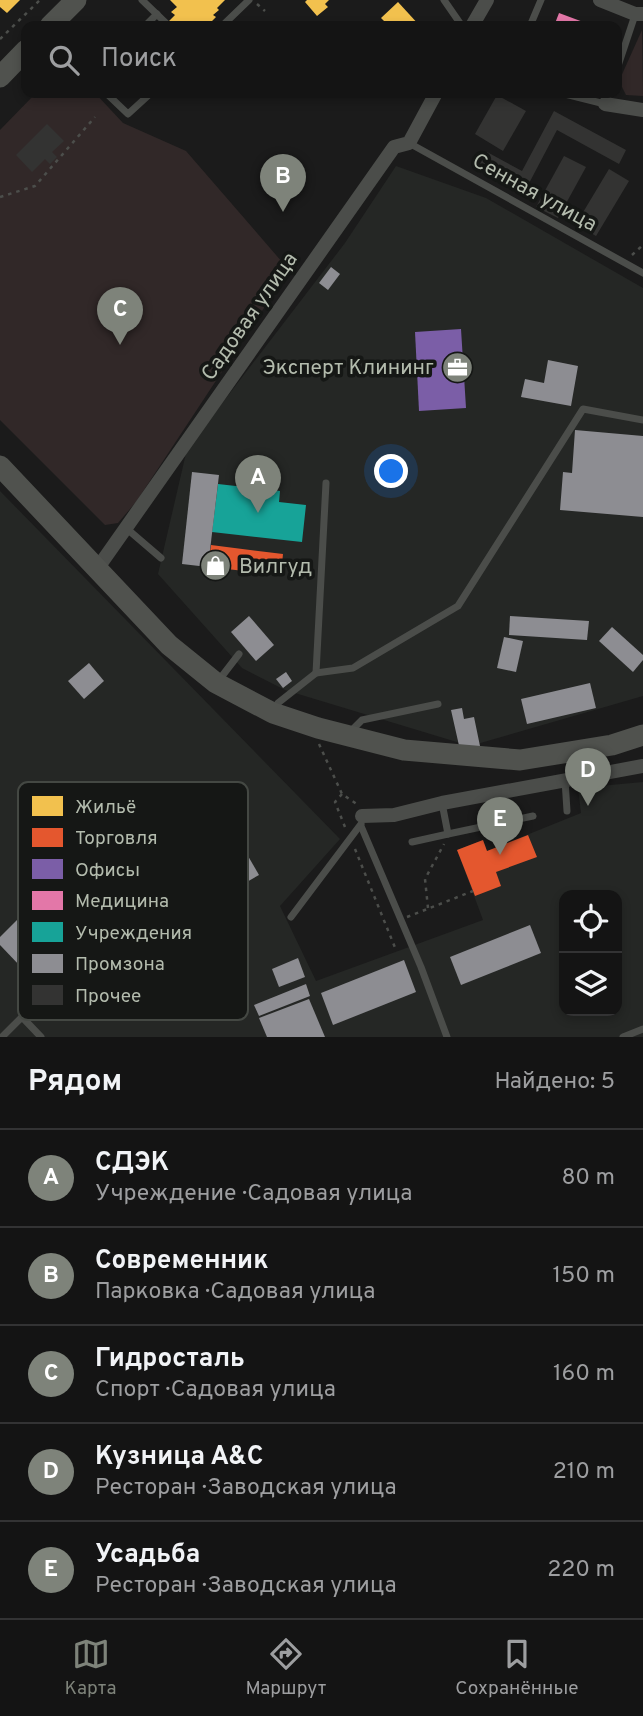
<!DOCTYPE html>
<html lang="ru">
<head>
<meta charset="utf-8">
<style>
  :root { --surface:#141414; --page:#212122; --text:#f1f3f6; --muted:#9d9ea0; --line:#333334; --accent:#7e837a }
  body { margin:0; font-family:Overpass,sans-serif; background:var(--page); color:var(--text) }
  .controls { position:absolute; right:21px; bottom:21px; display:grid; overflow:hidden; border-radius:14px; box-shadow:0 4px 10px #0003 }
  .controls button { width:63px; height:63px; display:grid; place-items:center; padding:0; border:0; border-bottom:2px solid var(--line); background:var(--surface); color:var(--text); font:35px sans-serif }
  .you { position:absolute; left:392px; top:472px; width:24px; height:24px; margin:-18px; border:5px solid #fff; border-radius:50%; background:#1a73e8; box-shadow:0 0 0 10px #1a73e833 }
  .badge { display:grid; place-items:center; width:46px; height:46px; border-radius:50%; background:var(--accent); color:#fff; font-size:23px; font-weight:700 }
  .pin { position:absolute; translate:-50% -58px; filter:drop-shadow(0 2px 4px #0008) }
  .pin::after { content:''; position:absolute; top:37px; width:24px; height:21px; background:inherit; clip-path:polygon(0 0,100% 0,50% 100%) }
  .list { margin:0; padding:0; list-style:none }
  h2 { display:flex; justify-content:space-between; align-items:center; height:91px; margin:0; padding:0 28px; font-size:30px }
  h2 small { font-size:23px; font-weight:400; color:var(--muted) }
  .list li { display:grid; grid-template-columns:46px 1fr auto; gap:21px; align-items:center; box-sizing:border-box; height:98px; padding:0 28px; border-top:2px solid var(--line) }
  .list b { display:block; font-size:26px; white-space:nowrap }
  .list p { margin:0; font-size:23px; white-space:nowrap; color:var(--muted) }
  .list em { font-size:23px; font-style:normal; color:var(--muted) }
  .icon { flex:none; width:38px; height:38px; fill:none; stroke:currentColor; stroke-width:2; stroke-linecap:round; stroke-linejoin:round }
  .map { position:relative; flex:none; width:643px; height:1037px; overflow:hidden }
  .search { position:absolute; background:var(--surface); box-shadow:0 4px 10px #0003; left:21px; right:21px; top:21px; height:77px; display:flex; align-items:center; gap:18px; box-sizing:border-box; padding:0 24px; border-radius:14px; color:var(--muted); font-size:26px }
  .sheet { height:581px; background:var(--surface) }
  nav { display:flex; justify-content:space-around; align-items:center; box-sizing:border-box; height:98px; border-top:2px solid var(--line); background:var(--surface); font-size:19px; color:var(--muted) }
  nav a { display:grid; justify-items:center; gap:4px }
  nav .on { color:var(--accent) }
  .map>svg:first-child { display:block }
  .built { fill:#252725; fill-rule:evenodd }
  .green { fill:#312828 }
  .homes { fill:#f2c14e }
  .shops { fill:#e4572e }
  .offices { fill:#7b5ea7 }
  .health { fill:#e377a8 }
  .public { fill:#17a398 }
  .industry { fill:#8d8d92 }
  .building { fill:#333332 }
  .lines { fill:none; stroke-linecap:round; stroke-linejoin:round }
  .path { stroke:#4c4e4b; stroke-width:2.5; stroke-dasharray:3.5 5; stroke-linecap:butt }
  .lane { stroke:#4b4d4a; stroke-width:7 }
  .street { stroke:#4b4d4a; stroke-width:14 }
  .secondary { stroke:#50524e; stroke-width:21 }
  .labels { text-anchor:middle; stroke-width:7; stroke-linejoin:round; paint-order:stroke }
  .street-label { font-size:21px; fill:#b3bbad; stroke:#151715 }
  .poi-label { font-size:21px; fill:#b3bbad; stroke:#151715; text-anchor:end }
  .key { fill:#151715; stroke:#444843; stroke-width:2 }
  .key-label { font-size:19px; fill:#b3bbad }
</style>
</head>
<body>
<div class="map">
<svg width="643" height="1037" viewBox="0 0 643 1037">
  <rect width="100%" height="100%" fill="#1b1b1b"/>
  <g class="built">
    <path d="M 396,166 L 486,198 L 643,288 L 643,696 L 470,746 L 285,690 L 242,668 L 158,574 L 187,449 L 345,243 Z"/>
    <path d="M 0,491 L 340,839 L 280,906 L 316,981 L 483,920 L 457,850 L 483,840 L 487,851 L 581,813 L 578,788 L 643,782 L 643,1037 L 0,1037 ZM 564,895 L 617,895 L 617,1011 L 564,1011 Z"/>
  </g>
  <g class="green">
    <path d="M 642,30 L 643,96 L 626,95 L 619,81 Z"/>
    <path d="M 36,93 L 95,93 L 123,123 L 186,151 L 289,270 L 136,502 L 118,523 L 105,525 L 0,420 L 0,130 Z"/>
  </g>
  <g class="homes">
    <path d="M 0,0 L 20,0 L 7,13 L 0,7 Z"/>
    <path d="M 170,0 L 225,0 L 217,8 L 219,10 L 213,15 L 216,17 L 207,26 L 175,26 L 169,21 L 175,15 L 171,12 L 177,7 Z"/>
    <path d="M 307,0 L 329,0 L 325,4 L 328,7 L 317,16 L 305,2 Z"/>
    <path d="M 398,2 L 420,26 L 389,26 L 381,18 Z"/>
  </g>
  <g class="shops">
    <path d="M 211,545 L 283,554 L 281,575 L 208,567 Z"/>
    <path d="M 528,835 L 537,857 L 496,872 L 501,886 L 475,896 L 457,850 L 483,840 L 487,851 Z"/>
  </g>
  <path class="offices" d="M 461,329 L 466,408 L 419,411 L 415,332 Z"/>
  <path class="health" d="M 559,13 L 594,26 L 554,26 Z"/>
  <path class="public" d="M 218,484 L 280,491 L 279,502 L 306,505 L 302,542 L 212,532 Z"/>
  <g class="industry">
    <path d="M 331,267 L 340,274 L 328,290 L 319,283 Z"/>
    <path d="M 548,360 L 578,366 L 571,406 L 521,397 L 525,379 L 544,383 Z"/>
    <path d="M 575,430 L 643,436 L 643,517 L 560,510 L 563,472 L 572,473 Z"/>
    <path d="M 192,472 L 219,475 L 208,567 L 182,564 Z"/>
    <path d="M 249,616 L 274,645 L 256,661 L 231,632 Z"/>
    <path d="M 510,616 L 589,621 L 587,640 L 509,635 Z"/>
    <path d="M 612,627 L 643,655 L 643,660 L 633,672 L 599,641 Z"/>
    <path d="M 504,637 L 523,641 L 516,672 L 497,668 Z"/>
    <path d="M 89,663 L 104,681 L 84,699 L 68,681 Z"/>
    <path d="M 286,672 L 292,681 L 283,688 L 276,679 Z"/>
    <path d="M 590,683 L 596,708 L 527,724 L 521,699 Z"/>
    <path d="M 462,708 L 464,719 L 474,717 L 480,746 L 460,750 L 451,710 Z"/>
    <path d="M 83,854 L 110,879 L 21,967 L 0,945 L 0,937 Z"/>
    <path d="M 248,856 L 259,875 L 173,924 L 162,904 Z"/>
    <path d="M 530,925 L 541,953 L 461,985 L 450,957 Z"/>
    <path d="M 298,958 L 305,977 L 279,987 L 272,969 Z"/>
    <path d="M 404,960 L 416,992 L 333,1025 L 321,993 Z"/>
    <path d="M 306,984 L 310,996 L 259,1016 L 254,1005 Z"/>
    <path d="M 309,999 L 325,1037 L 267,1037 L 259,1018 Z"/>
  </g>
  <g class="building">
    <path d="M 497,95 L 526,111 L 503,151 L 475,134 Z"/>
    <path d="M 554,111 L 626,150 L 619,164 L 557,130 L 526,189 L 480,164 L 487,152 L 522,171 Z"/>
    <path d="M 47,124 L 64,141 L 52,152 L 57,157 L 50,164 L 45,159 L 32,172 L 16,155 Z"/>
    <path d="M 564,156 L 586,167 L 558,218 L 536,207 Z"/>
    <path d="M 609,169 L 629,181 L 596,236 L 576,224 Z"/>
  </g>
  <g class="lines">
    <g class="path">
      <path d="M 257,4 L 265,11"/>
      <path d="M 0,39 L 40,0"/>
      <path d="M 0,197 L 35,186 L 95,117"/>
      <path d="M 632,255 L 643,245"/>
      <path d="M 319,744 L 342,794 L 358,805"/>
      <path d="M 342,794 L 335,802 L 345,827"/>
      <path d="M 355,849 L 396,950"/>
      <path d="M 428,908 L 425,879 L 444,844"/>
      <path d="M 407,917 L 473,891"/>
    </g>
    <g class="lane">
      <path d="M 142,0 L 169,26"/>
      <path d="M 444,0 L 462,26"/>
      <path d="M 145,26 L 157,14"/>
      <path d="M 222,26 L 249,0"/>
      <path d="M 530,26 L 541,0"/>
      <path d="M 617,69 L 635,15"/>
      <path d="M 106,93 L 128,114 L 151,93"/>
      <path d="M 561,93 L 605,104 L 609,93"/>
      <path d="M 409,143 L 643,273"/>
      <path d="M 126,528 L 161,558"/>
      <path d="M 316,673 L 326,483"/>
      <path d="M 219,680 L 239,654"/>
      <path d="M 273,712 L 278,703 L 316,673 L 353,668 L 458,606 L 583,409 L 643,420"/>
      <path d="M 350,732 L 362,720 L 438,704"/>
      <path d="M 565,780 L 567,811"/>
      <path d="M 361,826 L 421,967 L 447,1037"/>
      <path d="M 448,834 L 533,816"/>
      <path d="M 412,842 L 448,834 L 442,803"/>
      <path d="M 291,917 L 361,824"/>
      <path d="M 2,1037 L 22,1017 L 41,1037"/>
      <path d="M 623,1037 L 643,1029"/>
    </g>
    <g class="street">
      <path d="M 600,0 L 635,14 L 643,14"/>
      <path d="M 472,26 L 487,0"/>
      <path d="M 605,104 L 643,110"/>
      <path d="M 97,569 L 394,147 L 409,143 L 436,93"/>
      <path d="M 362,816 L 394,815 L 442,803 L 643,766"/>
    </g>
    <g class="secondary">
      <path d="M 50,26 L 76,0"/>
      <path d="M 0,77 L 26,50"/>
      <path d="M 0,466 L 169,645 L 216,683 L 273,713 L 318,728 L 404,750 L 520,760 L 612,745 L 643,735"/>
    </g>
  </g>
  <defs>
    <symbol id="office-disc" viewBox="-11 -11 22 22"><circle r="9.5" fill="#7e837a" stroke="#151715"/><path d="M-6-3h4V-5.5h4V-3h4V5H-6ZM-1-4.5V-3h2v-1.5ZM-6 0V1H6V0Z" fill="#fff"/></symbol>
    <symbol id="shop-disc" viewBox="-11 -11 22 22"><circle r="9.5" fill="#7e837a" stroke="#151715"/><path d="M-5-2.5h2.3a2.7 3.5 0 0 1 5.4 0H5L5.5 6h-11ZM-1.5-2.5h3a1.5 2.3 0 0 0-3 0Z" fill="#fff"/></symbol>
  </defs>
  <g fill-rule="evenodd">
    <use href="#office-disc" x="440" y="350" width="35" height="35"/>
    <use href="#shop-disc" x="198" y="548" width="35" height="35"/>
  </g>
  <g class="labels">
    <g class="street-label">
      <text transform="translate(535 192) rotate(29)" y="7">Сенная улица</text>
      <text transform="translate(249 316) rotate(-55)" y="7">Садовая улица</text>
    </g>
    <g class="poi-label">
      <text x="434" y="374">Эксперт Клининг</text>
      <text x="239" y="573" text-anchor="start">Вилгуд</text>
    </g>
  </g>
  <rect x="18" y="782" width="230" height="238" rx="10" class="key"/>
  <rect x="32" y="796" width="31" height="20" fill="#f2c14e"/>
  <rect x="32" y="828" width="31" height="19" fill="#e4572e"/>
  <rect x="32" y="859" width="31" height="20" fill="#7b5ea7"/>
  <rect x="32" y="891" width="31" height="19" fill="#e377a8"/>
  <rect x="32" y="922" width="31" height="20" fill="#17a398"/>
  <rect x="32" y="954" width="31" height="19" fill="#8d8d92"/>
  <rect x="32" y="985" width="31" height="20" fill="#333332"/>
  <g class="key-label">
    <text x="75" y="813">Жильё</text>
    <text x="75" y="844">Торговля</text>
    <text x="75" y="876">Офисы</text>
    <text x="75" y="907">Медицина</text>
    <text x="75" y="939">Учреждения</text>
    <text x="75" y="970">Промзона</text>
    <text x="75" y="1002">Прочее</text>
  </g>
</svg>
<div class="controls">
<button><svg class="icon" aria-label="locate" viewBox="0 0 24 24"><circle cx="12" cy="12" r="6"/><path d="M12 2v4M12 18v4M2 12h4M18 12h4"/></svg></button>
<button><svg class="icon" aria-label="layers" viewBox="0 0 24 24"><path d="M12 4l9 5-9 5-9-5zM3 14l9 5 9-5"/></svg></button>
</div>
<div class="you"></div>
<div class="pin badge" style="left:258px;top:513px">A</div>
<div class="pin badge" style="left:283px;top:212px">B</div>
<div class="pin badge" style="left:120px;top:345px">C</div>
<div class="pin badge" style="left:588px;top:806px">D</div>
<div class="pin badge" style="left:500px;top:855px">E</div>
<div class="search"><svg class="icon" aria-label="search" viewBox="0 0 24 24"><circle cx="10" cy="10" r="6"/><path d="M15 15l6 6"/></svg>Поиск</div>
</div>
<section class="sheet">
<h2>Рядом<small>Найдено: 5</small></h2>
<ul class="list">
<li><span class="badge">A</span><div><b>СДЭК</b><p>Учреждение · Садовая улица</p></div><em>80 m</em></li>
<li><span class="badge">B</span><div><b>Современник</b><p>Парковка · Садовая улица</p></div><em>150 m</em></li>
<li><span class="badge">C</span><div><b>Гидросталь</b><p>Спорт · Садовая улица</p></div><em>160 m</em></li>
<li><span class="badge">D</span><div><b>Кузница А&amp;С</b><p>Ресторан · Заводская улица</p></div><em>210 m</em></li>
<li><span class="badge">E</span><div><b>Усадьба</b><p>Ресторан · Заводская улица</p></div><em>220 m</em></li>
</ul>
</section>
<nav>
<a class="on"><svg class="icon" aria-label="map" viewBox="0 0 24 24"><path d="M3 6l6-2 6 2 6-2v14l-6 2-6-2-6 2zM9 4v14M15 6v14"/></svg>Карта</a>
<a><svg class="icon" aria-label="directions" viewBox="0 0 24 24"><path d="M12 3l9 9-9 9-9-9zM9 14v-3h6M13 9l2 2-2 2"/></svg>Маршрут</a>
<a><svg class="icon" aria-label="saved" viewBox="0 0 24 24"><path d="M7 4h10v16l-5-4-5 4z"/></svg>Сохранённые</a>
</nav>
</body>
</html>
